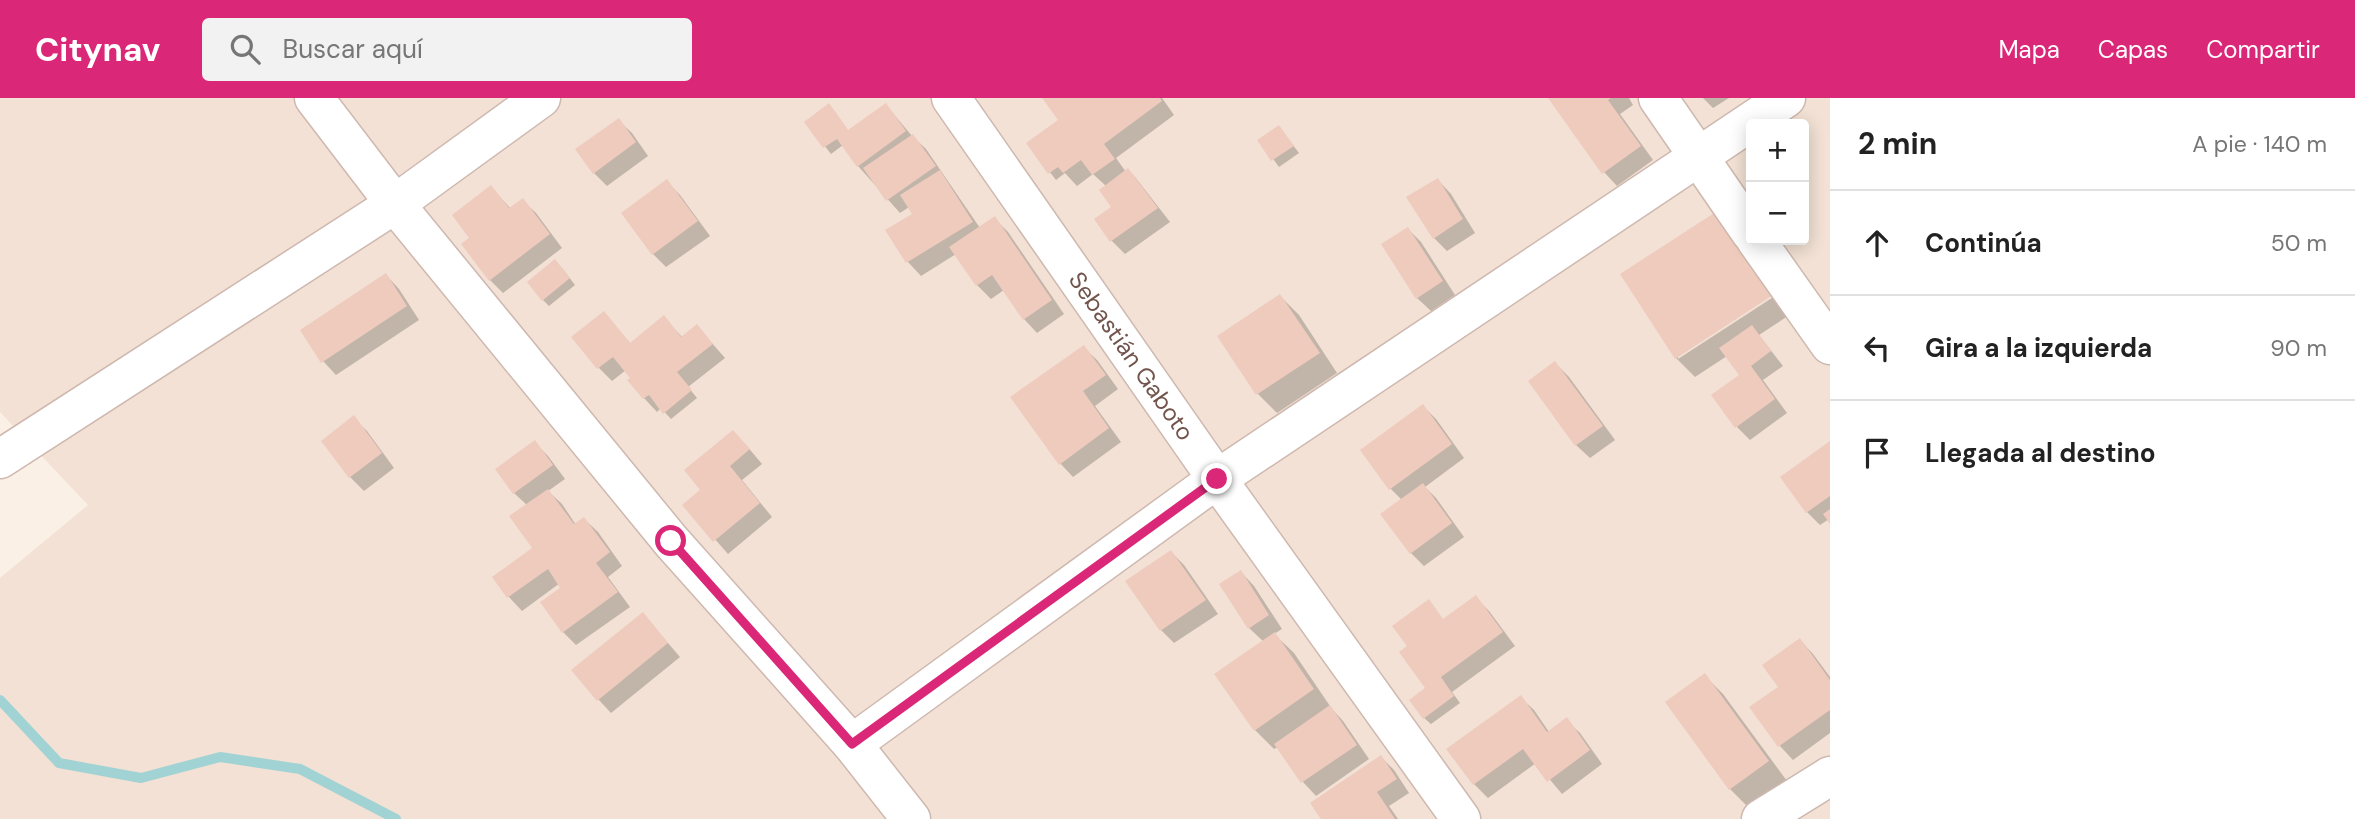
<!DOCTYPE html>
<html lang="es">
<head>
<meta charset="utf-8">
<style>
  :root { --surface:#fff; --page:#f2f2f2; --text:#222; --muted:#767676; --line:#e0e0e0; --accent:#db2777 }
  body { margin:0; font-family:"DM Sans",sans-serif; background:var(--page); color:var(--text) }
  .controls { position:absolute; right:21px; top:21px; display:grid; overflow:hidden; border-radius:7px; box-shadow:0 4px 18px #0003 }
  .controls button { width:63px; height:63px; display:grid; place-items:center; padding:0; border:0; border-bottom:2px solid var(--line); background:var(--surface); color:var(--text); font:35px sans-serif }
  .stop { position:absolute; width:21px; height:21px; margin:-16px; border:5px solid #db2777; border-radius:50%; background:#fff }
  .stop.end { background:#db2777; border-color:#fff; box-shadow:0 2px 7px #0008 }
  .list { margin:0; padding:0; list-style:none }
  h2 { display:flex; justify-content:space-between; align-items:center; height:91px; margin:0; padding:0 28px; font-size:30px }
  h2 small { font-size:23px; font-weight:400; color:var(--muted) }
  .list li { display:grid; grid-template-columns:46px 1fr auto; gap:21px; align-items:center; box-sizing:border-box; height:105px; padding:0 28px; border-top:2px solid var(--line) }
  .list b { display:block; font-size:26px; white-space:nowrap }
  .list em { font-size:23px; font-style:normal; color:var(--muted) }
  .icon { flex:none; width:38px; height:38px; fill:none; stroke:currentColor; stroke-width:2; stroke-linecap:round; stroke-linejoin:round }
  .map { position:relative; flex:none; width:1830px; height:721px; overflow:hidden }
  header { display:flex; align-items:center; gap:42px; box-sizing:border-box; height:98px; padding:0 35px; background:var(--accent); color:#fff }
  header strong { font-size:33px }
  nav { display:flex; gap:38px; margin-inline-start:auto; font-size:24px }
  .search { width:490px; height:63px; background:var(--page); display:flex; align-items:center; gap:18px; box-sizing:border-box; padding:0 24px; border-radius:7px; color:var(--muted); font-size:26px }
  main { display:flex }
  aside { flex:1; background:var(--surface) }
  .map>svg:first-child { display:block }
  .residential { fill:#f2e1d4; fill-rule:evenodd }
  .shadow { fill:#0003 }
  .lines { fill:none; stroke-linecap:round; stroke-linejoin:round }
  .stream { stroke:#a2d3d4; stroke-width:10 }
  .building { fill:#efcbbe }
  .street-casing { stroke:#ceb8af; stroke-width:41 }
  .street { stroke:#fff; stroke-width:38 }
  .route { stroke:#db2777; stroke-width:9 }
  .labels { text-anchor:middle; stroke-width:5; stroke-linejoin:round; paint-order:stroke }
  .street-label { font-size:24px; fill:#72544c; stroke:#fef4eb }
</style>
</head>
<body>
<header>
<strong>Citynav</strong>
<div class="search"><svg class="icon" aria-label="search" viewBox="0 0 24 24"><circle cx="10" cy="10" r="6"/><path d="M15 15l6 6"/></svg>Buscar aquí</div>
<nav><a>Mapa</a><a>Capas</a><a>Compartir</a></nav>
</header>
<main>
<div class="map">
<svg width="1830" height="721" viewBox="0 0 1830 721">
  <rect width="100%" height="100%" fill="#fbf0e5"/>
  <path class="residential" d="M 0,0 L 1830,0 L 1830,721 L 0,721 L 0,480 L 88,407 L 0,314 ZM 1751,26 L 1804,26 L 1804,142 L 1751,142 Z"/>
  <g class="shadow">
    <path d="M 1044,0 L 1162,0 L 1174,17 L 1116,60 L 1126,74 L 1128,72 L 1135,79 L 1170,124 L 1125,156 L 1112,143 L 1096,122 L 1114,109 L 1106,88 L 1093,76 L 1077,88 L 1065,75 L 1056,82 L 1028,46 L 1061,22 Z"/>
    <path d="M 1550,0 L 1629,0 L 1633,7 L 1620,16 L 1653,62 L 1617,88 L 1604,74 Z"/>
    <path d="M 1703,0 L 1729,0 L 1713,10 Z"/>
    <path d="M 886,7 L 912,38 L 926,51 L 980,130 L 994,120 L 1008,134 L 1064,216 L 1037,235 L 1024,221 L 1004,192 L 991,201 L 977,187 L 956,156 L 921,178 L 908,164 L 888,133 L 914,116 L 909,109 L 900,115 L 858,68 L 843,47 L 831,56 L 806,24 L 835,14 L 849,34 Z"/>
    <path d="M 618,22 L 632,35 L 648,58 L 607,88 L 594,75 Z"/>
    <path d="M 1279,29 L 1299,55 L 1279,69 L 1259,42 Z"/>
    <path d="M 1438,82 L 1451,96 L 1475,135 L 1447,153 L 1434,140 Z"/>
    <path d="M 667,84 L 680,97 L 710,138 L 666,169 L 653,156 Z"/>
    <path d="M 491,89 L 511,111 L 522,102 L 536,115 L 562,150 L 503,195 L 490,182 L 471,140 Z"/>
    <path d="M 1408,131 L 1421,144 L 1455,197 L 1431,213 L 1417,200 Z"/>
    <path d="M 562,170 L 575,187 L 549,208 L 543,202 Z"/>
    <path d="M 386,177 L 399,191 L 419,222 L 336,277 L 323,263 Z"/>
    <path d="M 1781,194 L 1794,214 L 1759,237 L 1783,268 L 1763,282 L 1787,315 L 1750,342 L 1737,329 L 1741,277 L 1727,258 L 1695,279 L 1676,260 L 1678,257 L 1678,261 Z"/>
    <path d="M 1280,198 L 1299,217 L 1337,275 L 1277,315 L 1258,296 L 1220,239 Z"/>
    <path d="M 603,215 L 631,246 L 664,220 L 683,240 L 697,228 L 725,260 L 688,289 L 697,300 L 671,321 L 661,310 L 657,314 L 644,300 L 626,272 L 612,283 L 599,270 Z"/>
    <path d="M 1083,249 L 1097,262 L 1118,291 L 1095,308 L 1121,344 L 1073,379 L 1060,365 Z"/>
    <path d="M 1555,265 L 1569,279 L 1615,342 L 1590,360 L 1576,347 Z"/>
    <path d="M 1423,308 L 1436,321 L 1464,360 L 1425,389 L 1436,400 L 1464,439 L 1424,468 L 1411,455 L 1402,402 L 1391,391 L 1362,352 Z"/>
    <path d="M 353,320 L 367,333 L 394,370 L 364,393 L 350,379 L 323,343 Z"/>
    <path d="M 535,345 L 548,358 L 565,381 L 548,393 L 562,406 L 576,427 L 584,421 L 598,434 L 622,468 L 608,479 L 630,509 L 576,547 L 563,534 L 563,490 L 560,485 L 522,513 L 509,499 L 495,479 L 535,450 L 528,408 L 514,395 Z"/>
    <path d="M 1830,346 L 1830,423 L 1829,421 L 1820,427 L 1807,414 Z"/>
    <path d="M 746,347 L 762,366 L 742,382 L 772,419 L 728,456 L 685,407 Z"/>
    <path d="M 1171,454 L 1184,467 L 1218,516 L 1174,545 L 1161,532 Z"/>
    <path d="M 1241,474 L 1254,488 L 1282,531 L 1274,536 L 1294,555 L 1332,611 L 1343,623 L 1369,661 L 1316,698 L 1303,684 L 1278,649 L 1274,651 L 1255,632 L 1264,544 L 1249,530 Z"/>
    <path d="M 1476,500 L 1489,513 L 1515,548 L 1452,594 L 1460,605 L 1431,626 L 1424,620 L 1428,591 L 1444,523 Z"/>
    <path d="M 643,516 L 680,559 L 611,615 L 598,601 Z"/>
    <path d="M 1800,542 L 1813,556 L 1830,579 L 1830,635 L 1793,662 L 1780,648 L 1752,610 L 1780,589 Z"/>
    <path d="M 1704,577 L 1723,596 L 1787,683 L 1749,710 L 1730,691 Z"/>
    <path d="M 1520,599 L 1534,612 L 1549,634 L 1566,622 L 1580,635 L 1602,666 L 1562,696 L 1536,665 L 1488,700 L 1474,686 L 1449,651 Z"/>
    <path d="M 1381,659 L 1394,672 L 1409,695 L 1389,708 L 1398,721 L 1323,721 Z"/>
  </g>
  <g class="lines">
    <path class="stream" d="M 0,602 L 59,665 L 141,680 L 220,659 L 300,671 L 396,721"/>
  </g>
  <g class="building">
    <path d="M 1042,0 L 1160,0 L 1162,3 L 1104,46 L 1115,61 L 1092,77 L 1081,62 L 1063,75 L 1058,69 L 1048,76 L 1026,45 L 1058,22 Z"/>
    <path d="M 1548,0 L 1611,0 L 1608,2 L 1641,48 L 1602,76 Z"/>
    <path d="M 829,5 L 848,32 L 886,5 L 906,33 L 857,69 L 837,41 L 823,50 L 804,24 Z"/>
    <path d="M 619,20 L 636,44 L 593,76 L 575,51 Z"/>
    <path d="M 1279,27 L 1294,48 L 1271,63 L 1257,42 Z"/>
    <path d="M 913,36 L 936,68 L 886,103 L 863,70 Z"/>
    <path d="M 1128,70 L 1158,110 L 1110,144 L 1094,121 L 1111,109 L 1099,92 Z"/>
    <path d="M 940,72 L 973,124 L 906,165 L 885,132 L 912,116 L 900,97 Z"/>
    <path d="M 1438,80 L 1463,121 L 1433,141 L 1406,99 Z"/>
    <path d="M 667,81 L 698,123 L 652,157 L 621,115 Z"/>
    <path d="M 491,87 L 509,110 L 523,100 L 550,136 L 489,183 L 461,146 L 469,140 L 452,117 Z"/>
    <path d="M 1722,110 L 1776,195 L 1675,261 L 1620,176 Z"/>
    <path d="M 995,118 L 1052,202 L 1023,222 L 992,177 L 976,188 L 949,149 Z"/>
    <path d="M 1408,129 L 1443,183 L 1416,201 L 1381,146 Z"/>
    <path d="M 555,161 L 570,180 L 542,203 L 527,184 Z"/>
    <path d="M 386,175 L 407,208 L 321,265 L 300,232 Z"/>
    <path d="M 1280,196 L 1320,255 L 1256,297 L 1217,238 Z"/>
    <path d="M 604,213 L 630,245 L 664,217 L 681,239 L 697,226 L 713,246 L 677,274 L 692,292 L 663,316 L 649,297 L 643,301 L 627,282 L 630,280 L 613,259 L 597,271 L 571,239 Z"/>
    <path d="M 1752,227 L 1771,253 L 1751,268 L 1775,301 L 1735,330 L 1711,297 L 1739,277 L 1719,250 Z"/>
    <path d="M 1084,247 L 1106,277 L 1083,293 L 1109,330 L 1059,367 L 1010,299 Z"/>
    <path d="M 1555,263 L 1603,328 L 1575,348 L 1528,283 Z"/>
    <path d="M 1423,306 L 1452,346 L 1389,392 L 1360,352 Z"/>
    <path d="M 354,317 L 382,355 L 349,380 L 321,343 Z"/>
    <path d="M 733,332 L 750,351 L 730,368 L 760,405 L 713,444 L 682,407 L 700,392 L 684,372 Z"/>
    <path d="M 535,342 L 553,367 L 513,396 L 495,371 Z"/>
    <path d="M 1830,343 L 1830,398 L 1806,415 L 1780,379 Z"/>
    <path d="M 1423,385 L 1452,425 L 1410,456 L 1380,416 Z"/>
    <path d="M 548,391 L 574,426 L 584,419 L 610,454 L 596,465 L 618,494 L 562,535 L 540,504 L 560,490 L 548,471 L 507,500 L 492,479 L 532,450 L 509,418 Z"/>
    <path d="M 1830,411 L 1830,426 L 1823,416 Z"/>
    <path d="M 1171,452 L 1206,502 L 1160,533 L 1125,483 Z"/>
    <path d="M 1241,472 L 1269,517 L 1248,531 L 1219,486 Z"/>
    <path d="M 1476,497 L 1503,534 L 1441,579 L 1454,598 L 1423,621 L 1409,602 L 1425,590 L 1399,554 L 1407,548 L 1392,528 L 1429,501 L 1443,521 Z"/>
    <path d="M 643,514 L 668,545 L 597,603 L 571,572 Z"/>
    <path d="M 1275,534 L 1314,591 L 1254,633 L 1214,576 Z"/>
    <path d="M 1800,540 L 1830,582 L 1830,612 L 1778,649 L 1749,609 L 1778,589 L 1762,567 Z"/>
    <path d="M 1705,575 L 1769,663 L 1729,692 L 1665,604 Z"/>
    <path d="M 1521,597 L 1547,634 L 1567,619 L 1590,652 L 1547,684 L 1523,651 L 1473,687 L 1446,651 Z"/>
    <path d="M 1330,607 L 1357,647 L 1301,685 L 1274,646 Z"/>
    <path d="M 1381,657 L 1397,681 L 1377,694 L 1395,721 L 1321,721 L 1310,705 Z"/>
  </g>
  <g class="lines">
    <defs>
      <g id="street">
        <path d="M 314,0 L 395,106 L 671,443 L 852,646 L 911,721"/>
        <path id="s1" d="M 951,0 L 1217,381 L 1461,721"/>
        <path d="M 1658,0 L 1751,135"/>
        <path d="M 1756,142 L 1830,247"/>
        <path d="M 0,361 L 395,106 L 541,0"/>
        <path d="M 852,646 L 1217,381 L 1786,0"/>
        <path d="M 1761,721 L 1830,678"/>
      </g>
    </defs>
    <use href="#street" class="street-casing"/>
    <use href="#street" class="street"/>
  </g>
  <g class="lines">
    <path class="route" d="M 671,443 L 852,646 L 1217,381"/>
  </g>
  <g class="labels">
    <g class="street-label">
      <text dy="8" stroke="none"><textPath href="#s1" startOffset="315">Sebastián Gaboto</textPath></text>
    </g>
  </g>
</svg>
<div class="controls">
<button>+</button>
<button>−</button>
</div>
<div class="stop" style="left:671px;top:443px"></div>
<div class="stop end" style="left:1217px;top:381px"></div>
</div>
<aside>
<h2>2 min<small>A pie · 140 m</small></h2>
<ul class="list">
<li><svg class="icon" aria-label="ahead" viewBox="0 0 24 24"><path d="M12 20V5M6 11l6-6 6 6"/></svg><div><b>Continúa</b></div><em>50 m</em></li>
<li><svg class="icon" aria-label="left" viewBox="0 0 24 24"><path d="M17 20v-9H6M10 6l-5 5 5 5"/></svg><div><b>Gira a la izquierda</b></div><em>90 m</em></li>
<li><svg class="icon" aria-label="arrive" viewBox="0 0 24 24"><path d="M6 21V4h12l-3 4 3 4H6"/></svg><div><b>Llegada al destino</b></div></li>
</ul>
</aside>
</main>
</body>
</html>
